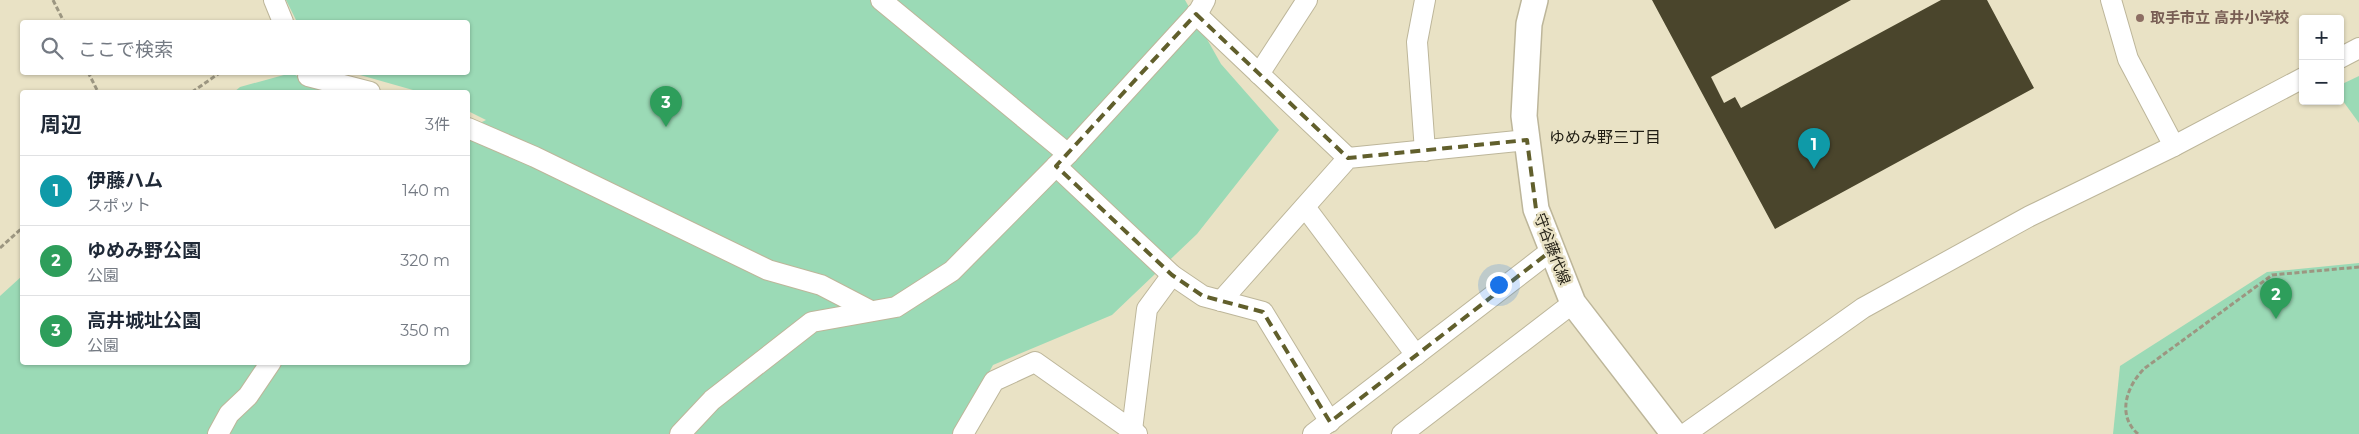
<!DOCTYPE html>
<html lang="ja">
<head>
<meta charset="utf-8">
<style>
  :root { --surface:#fff; --page:#f2f2f3; --text:#1f2937; --muted:#747a83; --line:#e0e1e3; --accent:#615f2c }
  body { margin:0; font-family:Montserrat,"Noto Sans JP",sans-serif; background:var(--page); color:var(--text) }
  .controls { position:absolute; right:15px; top:15px; display:grid; overflow:hidden; border-radius:5px; box-shadow:0 1px 4px #0004 }
  .controls button { width:45px; height:45px; display:grid; place-items:center; padding:0; border:0; border-bottom:1px solid var(--line); background:var(--surface); color:var(--text); font:25px sans-serif }
  .you { position:absolute; left:1498px; top:284px; width:18px; height:18px; margin:-12px; border:4px solid #fff; border-radius:50%; background:#1a73e8; box-shadow:0 0 0 8px #1a73e833 }
  .badge { display:grid; place-items:center; width:32px; height:32px; border-radius:50%; background:var(--accent); color:#fff; font-size:16px; font-weight:700 }
  .pin { position:absolute; translate:-50% -41px; filter:drop-shadow(0 1px 2px #0008) }
  .pin::after { content:''; position:absolute; top:26px; width:18px; height:15px; background:inherit; clip-path:polygon(0 0,100% 0,50% 100%) }
  .list { margin:0; padding:0; list-style:none }
  h2 { display:flex; justify-content:space-between; align-items:center; height:65px; margin:0; padding:0 20px; font-size:21px }
  h2 small { font-size:16px; font-weight:400; color:var(--muted) }
  .list li { display:grid; grid-template-columns:32px 1fr auto; gap:15px; align-items:center; box-sizing:border-box; height:70px; padding:0 20px; border-top:1px solid var(--line) }
  .list b { display:block; font-size:19px; white-space:nowrap }
  .list p { margin:0; font-size:16px; white-space:nowrap; color:var(--muted) }
  .list em { font-size:16px; font-style:normal; color:var(--muted) }
  .icon { flex:none; width:28px; height:28px; fill:none; stroke:currentColor; stroke-width:2; stroke-linecap:round; stroke-linejoin:round }
  .map { position:relative; flex:none; width:2359px; height:434px; overflow:hidden }
  .search { position:absolute; background:var(--surface); box-shadow:0 1px 4px #0004; left:20px; top:20px; width:450px; height:55px; display:flex; align-items:center; gap:12px; box-sizing:border-box; padding:0 18px; border-radius:5px; color:var(--muted); font-size:19px }
  .panel { position:absolute; background:var(--surface); box-shadow:0 1px 4px #0004; left:20px; top:90px; width:450px; height:275px; border-radius:5px }
  .map>svg:first-child { display:block }
  .green { fill:#9bdab6 }
  .building { fill:#4a452c }
  .lines { fill:none; stroke-linecap:round; stroke-linejoin:round }
  .minor-casing { stroke:#bdb69a; stroke-width:22 }
  .major-casing { stroke:#bdb69a; stroke-width:28 }
  .path { stroke:#9c9681; stroke-width:3; stroke-dasharray:5 2.5; stroke-linecap:butt }
  .minor { stroke:#fff; stroke-width:20 }
  .major { stroke:#fff; stroke-width:25 }
  .marked { fill:none; stroke:#615f2c; stroke-width:4; stroke-dasharray:10 6; stroke-linejoin:round }
  .education-dot { fill:#8d6e63; stroke:#e9e2c5; stroke-width:2 }
  .labels { text-anchor:middle; stroke-width:5; stroke-linejoin:round; paint-order:stroke }
  .education-label { font-size:15px; font-weight:bold; fill:#785e54; stroke:#e9e2c5; text-anchor:start }
  .street-label { font-size:15px; fill:#1f1c12; stroke:#e9e2c5 }
  .neighbourhood-label { font-size:16px; fill:#1f1c12; stroke:#e9e2c5 }
</style>
</head>
<body>
<div class="map">
<svg width="2359" height="434" viewBox="0 0 2359 434">
  <rect width="100%" height="100%" fill="#e9e2c5"/>
  <g class="green">
    <path d="M 286,0 L 1185,0 L 1221,64 L 1279,130 L 1197,234 L 1112,315 L 993,365 L 955,434 L 0,434 L 0,296 L 22,276 L 22,362 L 468,362 L 468,129 L 486,120 L 468,111 L 468,92 L 420,92 L 353,73 L 468,72 L 468,22 L 297,22 Z"/>
    <path d="M 291,73 L 331,92 L 234,92 L 240,87 Z"/>
    <path d="M 2359,76 L 2359,123 L 2340,97 L 2340,85 Z"/>
    <path d="M 2359,263 L 2359,434 L 2113,434 L 2120,366 L 2267,272 Z"/>
  </g>
  <path class="building" d="M 1652,0 L 1851,0 L 1711,77 L 1724,103 L 1735,97 L 1741,108 L 1941,0 L 1987,0 L 2034,88 L 1775,229 Z"/>
  <g class="lines">
    <defs>
      <g id="minor">
        <path d="M 274,0 L 283,22"/>
        <path d="M 881,0 L 1068,154"/>
        <path d="M 2111,0 L 2128,59 L 2174,146"/>
        <path d="M 1196,14 L 1348,158"/>
        <path d="M 2340,58 L 2359,48"/>
        <path d="M 1259,74 L 1307,0"/>
        <path d="M 308,76 L 370,92"/>
        <path d="M 468,128 L 535,157 L 768,270 L 821,285 L 871,311"/>
        <path d="M 1425,151 L 1417,42 L 1425,0"/>
        <path d="M 1056,166 L 1172,275 L 1203,296 L 1263,312 L 1330,422"/>
        <path d="M 1305,207 L 1416,355"/>
        <path d="M 1221,301 L 1348,158 L 1527,140"/>
        <path d="M 1132,430 L 1147,309 L 1172,275"/>
        <path d="M 218,434 L 229,414 L 248,396 L 271,362"/>
        <path d="M 680,434 L 712,400 L 812,322 L 896,307 L 952,271 L 1068,154 L 1199,11 L 1205,0"/>
        <path d="M 963,434 L 994,381 L 1035,362 L 1137,434"/>
        <path d="M 1313,434 L 1552,250"/>
        <path d="M 1402,434 L 1573,303"/>
        <path d="M 1685,434 L 1863,308 L 2030,216 L 2174,146 L 2303,78"/>
      </g>
      <path id="major" d="M 1535,0 L 1529,24 L 1524,116 L 1536,209 L 1573,303 L 1674,434"/>
    </defs>
    <use href="#minor" class="minor-casing"/>
    <use href="#major" class="major-casing"/>
    <g class="path">
      <path d="M 53,0 L 64,22"/>
      <path d="M 88,72 L 98,92"/>
      <path d="M 192,92 L 221,72"/>
      <path d="M 0,248 L 22,228"/>
      <path d="M 2138,434 C 2116,415 2127,385 2145,368 L 2272,275 L 2359,267"/>
    </g>
    <use href="#minor" class="minor"/>
    <use href="#major" class="major"/>
  </g>
  <path class="marked" d="M 1196,14 L 1348,158 L 1527,140 L 1536,209 L 1552,250 L 1330,422 L 1263,312 L 1203,296 L 1172,275 L 1056,166 Z"/>
  <circle class="education-dot" cx="2140" cy="18" r="5"/>
  <g class="labels">
    <g class="education-label">
      <text x="2150" y="23">取手市立 高井小学校</text>
    </g>
    <g class="street-label">
      <text transform="translate(1552 249) rotate(69)" y="5">守谷藤代線</text>
    </g>
    <g class="neighbourhood-label">
      <text x="1605" y="143">ゆめみ野三丁目</text>
    </g>
  </g>
</svg>
<div class="controls">
<button>+</button>
<button>−</button>
</div>
<div class="you"></div>
<div class="pin badge" style="left:1814px;top:169px;background:#0f9aa8">1</div>
<div class="pin badge" style="left:2276px;top:319px;background:#2e9e5b">2</div>
<div class="pin badge" style="left:666px;top:127px;background:#2e9e5b">3</div>
<div class="search"><svg class="icon" aria-label="search" viewBox="0 0 24 24"><circle cx="10" cy="10" r="6"/><path d="M15 15l6 6"/></svg>ここで検索</div>
<section class="panel">
<h2>周辺<small>3件</small></h2>
<ul class="list">
<li><span class="badge" style="background:#0f9aa8">1</span><div><b>伊藤ハム</b><p>スポット</p></div><em>140 m</em></li>
<li><span class="badge" style="background:#2e9e5b">2</span><div><b>ゆめみ野公園</b><p>公園</p></div><em>320 m</em></li>
<li><span class="badge" style="background:#2e9e5b">3</span><div><b>高井城址公園</b><p>公園</p></div><em>350 m</em></li>
</ul>
</section>
</div>
</body>
</html>
